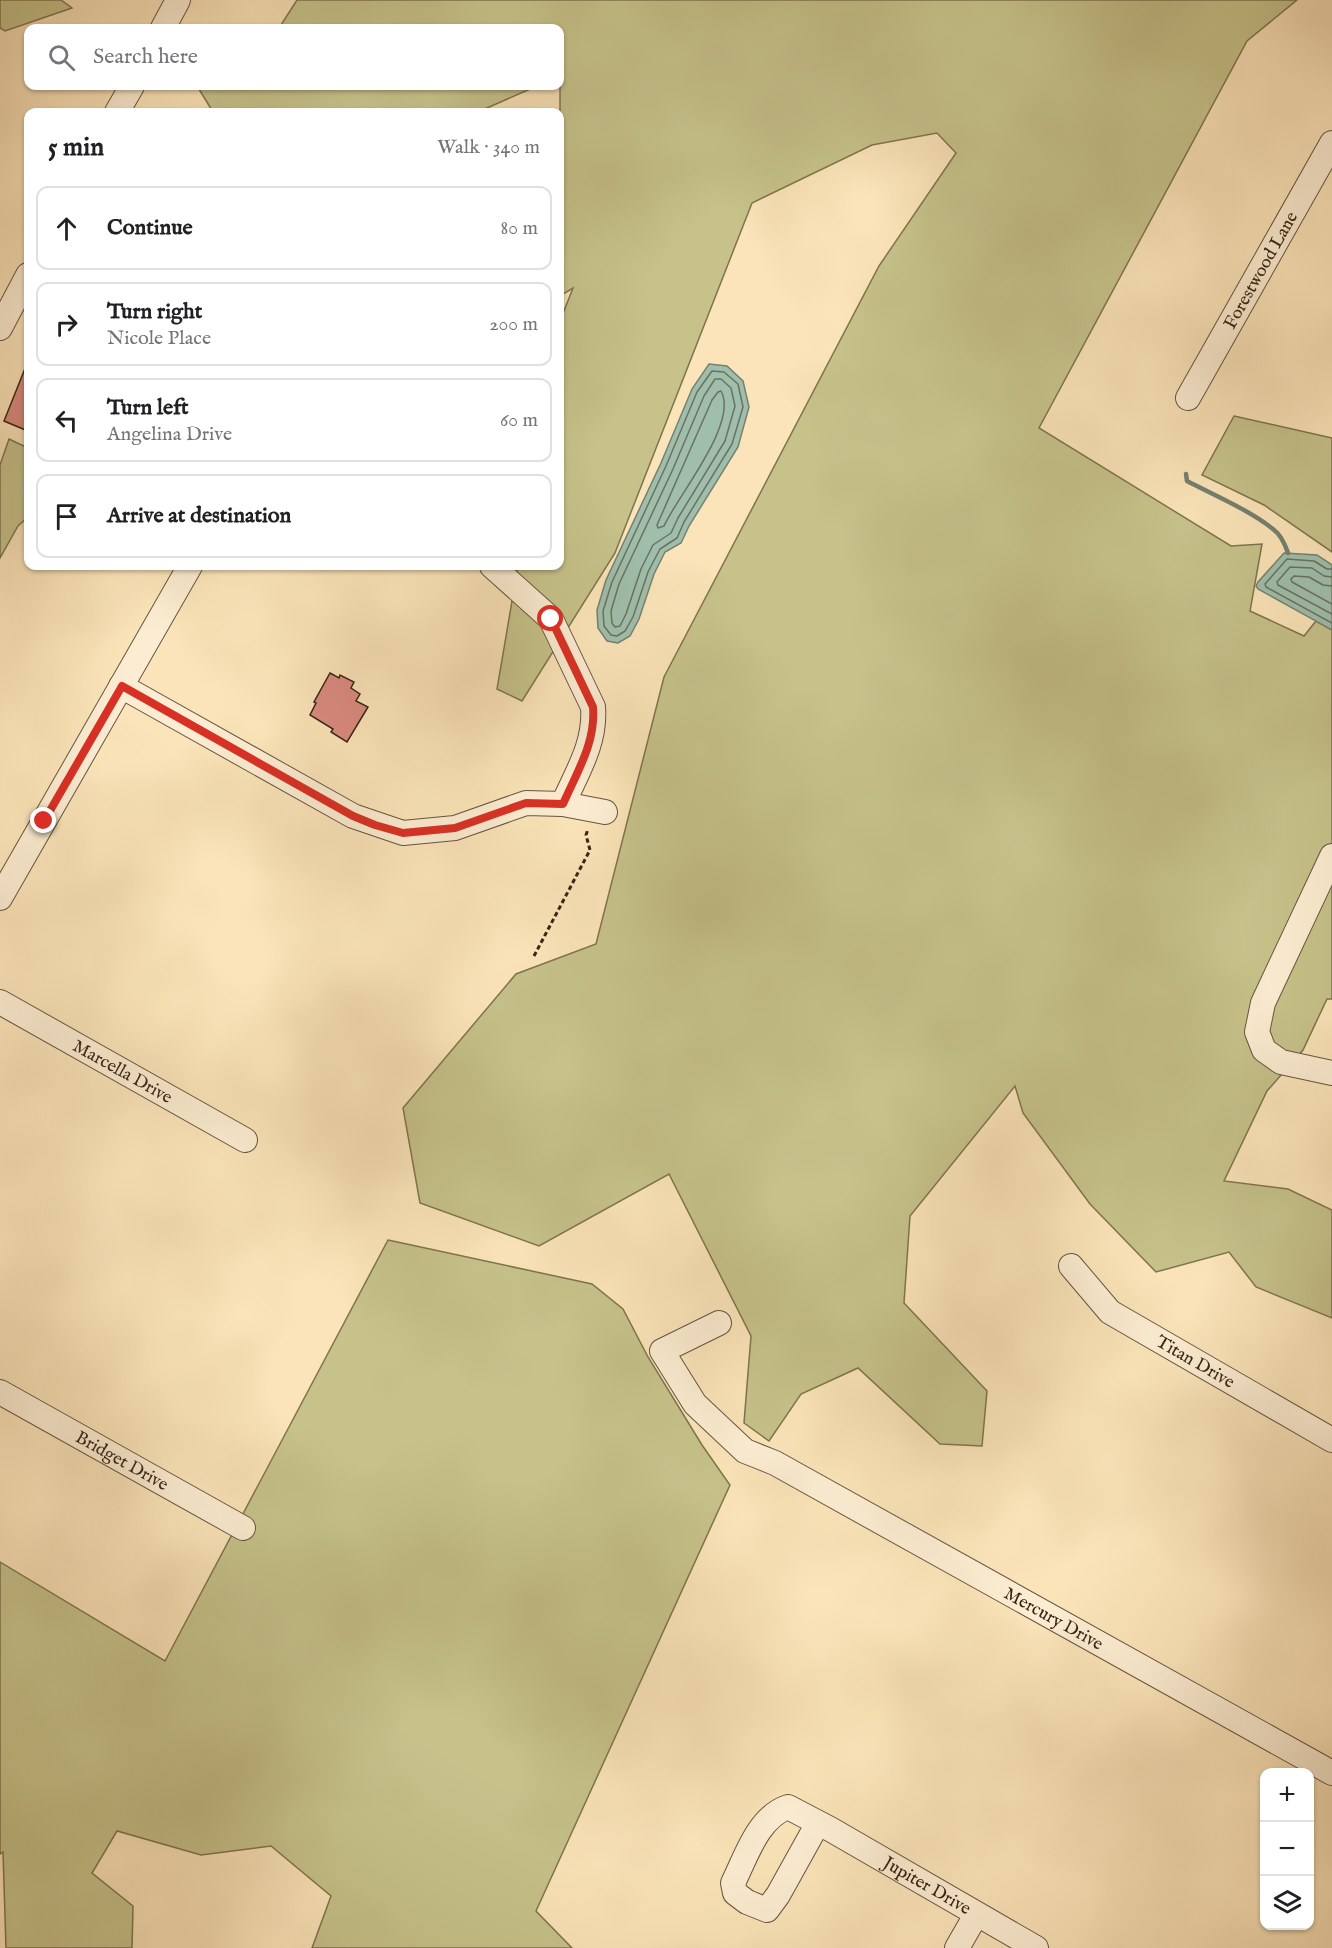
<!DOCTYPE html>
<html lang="en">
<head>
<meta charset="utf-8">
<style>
  :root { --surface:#fff; --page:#f6f6f6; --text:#202124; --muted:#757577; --line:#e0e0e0 }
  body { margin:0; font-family:"IM FELL English",serif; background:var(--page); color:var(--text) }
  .controls { position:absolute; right:18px; bottom:18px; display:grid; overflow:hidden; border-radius:12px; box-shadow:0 2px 4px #0004 }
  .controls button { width:54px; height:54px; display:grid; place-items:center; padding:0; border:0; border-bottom:2px solid var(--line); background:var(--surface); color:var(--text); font:30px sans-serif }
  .stop { position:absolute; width:18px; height:18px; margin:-14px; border:4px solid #d93025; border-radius:50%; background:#fff }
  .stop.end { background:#d93025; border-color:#fff; box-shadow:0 2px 6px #0008 }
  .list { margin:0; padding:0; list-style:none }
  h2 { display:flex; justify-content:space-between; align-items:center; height:78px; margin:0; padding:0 24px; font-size:26px }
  h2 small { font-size:20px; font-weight:400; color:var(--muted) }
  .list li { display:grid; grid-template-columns:39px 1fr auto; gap:18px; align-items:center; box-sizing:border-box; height:84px; margin:0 12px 12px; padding:0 12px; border:2px solid var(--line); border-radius:12px }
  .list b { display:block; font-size:22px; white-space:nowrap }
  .list p { margin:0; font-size:20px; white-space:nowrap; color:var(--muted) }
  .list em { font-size:20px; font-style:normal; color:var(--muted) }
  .icon { flex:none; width:33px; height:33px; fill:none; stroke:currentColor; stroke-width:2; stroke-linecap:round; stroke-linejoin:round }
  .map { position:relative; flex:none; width:1332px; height:1948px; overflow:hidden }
  .search { position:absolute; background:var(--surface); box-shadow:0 2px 4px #0004; left:24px; top:24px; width:540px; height:66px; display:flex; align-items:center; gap:15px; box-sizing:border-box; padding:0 21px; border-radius:12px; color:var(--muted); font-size:22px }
  .panel { position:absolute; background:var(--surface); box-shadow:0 2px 4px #0004; left:24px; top:108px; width:540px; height:462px; border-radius:12px }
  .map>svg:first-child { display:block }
  .green { fill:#c6c28a; stroke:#7e7450; stroke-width:1.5 }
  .water { fill:#9fbfac; stroke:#758170; stroke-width:1.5 }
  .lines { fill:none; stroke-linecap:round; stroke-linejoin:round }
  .shore { stroke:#6a7261; stroke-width:1.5 }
  .stream { stroke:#758170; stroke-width:4.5 }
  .building { fill:#da8a80; stroke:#362516; stroke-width:1.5 }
  .minor-casing { stroke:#67553f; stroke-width:26 }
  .path { stroke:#362516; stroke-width:3; stroke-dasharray:4.5 3; stroke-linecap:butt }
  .minor { stroke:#fcedd2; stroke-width:24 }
  .route { stroke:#d93025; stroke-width:8 }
  .labels { text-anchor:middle; stroke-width:5; stroke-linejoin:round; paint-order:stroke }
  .street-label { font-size:18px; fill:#362516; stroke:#fcedd2 }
</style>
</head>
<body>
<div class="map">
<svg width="1332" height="1948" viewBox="0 0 1332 1948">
  <rect width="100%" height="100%" fill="#fbe4b9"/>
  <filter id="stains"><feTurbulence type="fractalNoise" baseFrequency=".00333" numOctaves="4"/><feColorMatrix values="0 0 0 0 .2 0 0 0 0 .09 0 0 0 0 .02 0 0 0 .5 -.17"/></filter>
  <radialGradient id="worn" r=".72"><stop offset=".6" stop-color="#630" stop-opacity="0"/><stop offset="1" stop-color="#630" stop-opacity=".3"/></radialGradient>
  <g class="green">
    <path d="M 0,0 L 61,0 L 72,8 L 5,31 L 0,28 Z"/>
    <path d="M 297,0 L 1297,0 L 1247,41 L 1039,428 L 1231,546 L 1262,544 L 1250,611 L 1304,636 L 1316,621 L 1332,630 L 1332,999 L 1327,999 L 1303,1050 L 1267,1091 L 1224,1181 L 1288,1189 L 1332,1210 L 1332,1318 L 1256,1287 L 1229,1252 L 1156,1272 L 1090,1204 L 1023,1113 L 1015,1086 L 910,1216 L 904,1303 L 987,1391 L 982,1446 L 940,1444 L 858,1368 L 801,1394 L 769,1441 L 744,1423 L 751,1336 L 669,1174 L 539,1246 L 420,1203 L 403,1108 L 516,974 L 596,944 L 664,677 L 879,266 L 956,153 L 937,133 L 872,145 L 752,203 L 615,553 L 522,701 L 497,689 L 518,566 L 560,566 L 560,321 L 573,288 L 560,296 L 560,28 L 279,28 Z"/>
    <path d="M 197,86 L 537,86 L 478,112 L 213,112 Z"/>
    <path d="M 1234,416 L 1332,438 L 1332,552 L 1264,505 L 1202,475 Z"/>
    <path d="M 9,439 L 28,448 L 28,517 L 18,526 L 0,558 L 0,465 Z"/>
    <path d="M 388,1240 L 592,1284 L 623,1309 L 648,1357 L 702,1445 L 730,1485 L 536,1911 L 572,1948 L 312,1948 L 331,1896 L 271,1846 L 201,1855 L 117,1831 L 92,1873 L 133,1906 L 132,1948 L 6,1948 L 3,1852 L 0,1854 L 0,1562 L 165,1661 Z"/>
  </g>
  <g class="water">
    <path d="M 709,364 L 727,366 L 743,381 L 749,407 L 738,447 L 689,526 L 681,543 L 665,552 L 654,574 L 639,619 L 630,636 L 618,643 L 607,641 L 598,628 L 597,610 L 606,580 L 661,463 L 692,389 Z"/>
    <path d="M 1284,553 L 1317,555 L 1332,565 L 1332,630 L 1258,589 L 1256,586 L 1258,582 Z"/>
  </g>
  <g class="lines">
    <g class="shore">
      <path d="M 712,371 L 724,372 L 738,384 L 743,407 L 732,444 L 684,522 L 677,538 L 660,549 L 648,572 L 633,617 L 625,631 L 617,636 L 611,635 L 604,626 L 603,611 L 612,582 L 666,466 L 697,392 Z"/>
      <path d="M 715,379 L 721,379 L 731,388 L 735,406 L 725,441 L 678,518 L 671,533 L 653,545 L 641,569 L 626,614 L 620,626 L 615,627 L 612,623 L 611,611 L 619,584 L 673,469 L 704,396 Z"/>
      <path d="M 721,391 C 739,423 678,495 664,526 L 658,528 L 657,525 L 712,400 L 718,392 Z"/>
      <path d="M 1332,569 L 1327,569 L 1314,561 L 1287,559 L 1265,584 L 1266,587 L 1332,623"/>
      <path d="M 1332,577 L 1324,576 L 1312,568 L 1290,567 L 1277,582 L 1278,585 L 1332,614"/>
      <path d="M 1332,586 L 1323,585 L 1309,577 L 1294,576 L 1291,579 L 1292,582 L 1332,604"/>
    </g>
    <path class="stream" d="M 1186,474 L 1187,481 C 1214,495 1249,510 1273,529 C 1281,535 1285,544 1288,553"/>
  </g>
  <g class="building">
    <path d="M 28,361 L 28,431 L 4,421 Z"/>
    <path d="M 330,673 L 339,678 L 340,675 L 354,682 L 351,688 L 360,694 L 356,701 L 368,707 L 347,742 L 331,732 L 333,729 L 310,715 L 316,703 L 314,702 Z"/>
  </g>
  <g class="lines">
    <defs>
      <g id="minor">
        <path d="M 163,28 L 178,0"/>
        <path d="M 117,112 L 132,86"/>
        <path d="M 0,328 L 28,275"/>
        <path id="s1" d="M 1188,398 L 1332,143"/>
        <path d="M 492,566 L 551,619 L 593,707 C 596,743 577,772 563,804"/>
        <path d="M 121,686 L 353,816 L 403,833 L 455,828 L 526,803 L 563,804 L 605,812"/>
        <path d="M 1332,856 L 1263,1003 L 1257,1032 L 1264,1050 L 1281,1062 L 1332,1073"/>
        <path d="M 0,898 L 190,566"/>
        <path id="s2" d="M 0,1002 L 245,1140"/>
        <path id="s3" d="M 1071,1266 L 1110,1312 L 1332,1440"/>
        <path id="s4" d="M 719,1323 L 662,1351 L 695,1404 L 745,1451 L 775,1463 L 1332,1773"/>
        <path id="s5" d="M 0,1392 L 243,1528"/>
        <path id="s6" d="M 818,1823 L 778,1895 L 767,1910 L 747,1902 L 735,1893 L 733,1883 C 746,1857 758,1817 788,1807 L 830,1829 L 1036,1948"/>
        <path d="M 957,1948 L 976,1915"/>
      </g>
    </defs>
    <use href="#minor" class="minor-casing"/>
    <path class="path" d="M 534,956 L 590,850 L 586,835 L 588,829"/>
    <use href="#minor" class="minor"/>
  </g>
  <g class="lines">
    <path class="route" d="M 44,821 L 122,686 L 353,816 L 375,825 L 403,833 L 455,828 L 526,803 L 563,804 C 577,772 596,742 593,707 L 551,619"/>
  </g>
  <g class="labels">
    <g class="street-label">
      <text dy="6" stroke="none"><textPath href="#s1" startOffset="147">Forestwood Lane</textPath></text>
      <text dy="6" stroke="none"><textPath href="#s2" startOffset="141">Marcella Drive</textPath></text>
      <text dy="6" stroke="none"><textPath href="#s3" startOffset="159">Titan Drive</textPath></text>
      <text dy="6" stroke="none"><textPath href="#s5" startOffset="140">Bridget Drive</textPath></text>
      <text dy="6" stroke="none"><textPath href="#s4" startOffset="546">Mercury Drive</textPath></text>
      <text dy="6" stroke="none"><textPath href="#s6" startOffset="404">Jupiter Drive</textPath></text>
    </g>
  </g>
  <rect width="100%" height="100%" filter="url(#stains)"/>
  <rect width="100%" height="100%" fill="url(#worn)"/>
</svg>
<div class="controls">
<button>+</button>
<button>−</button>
<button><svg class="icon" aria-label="layers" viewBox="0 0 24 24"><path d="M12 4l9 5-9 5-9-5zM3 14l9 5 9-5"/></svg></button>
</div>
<div class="stop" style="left:551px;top:619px"></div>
<div class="stop end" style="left:44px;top:821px"></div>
<div class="search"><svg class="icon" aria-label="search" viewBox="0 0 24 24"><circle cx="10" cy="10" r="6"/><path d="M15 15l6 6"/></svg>Search here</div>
<section class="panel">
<h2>5 min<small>Walk · 340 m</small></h2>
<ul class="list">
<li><svg class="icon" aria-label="ahead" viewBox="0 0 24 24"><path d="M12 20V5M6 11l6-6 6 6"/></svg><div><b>Continue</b></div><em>80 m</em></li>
<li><svg class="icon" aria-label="right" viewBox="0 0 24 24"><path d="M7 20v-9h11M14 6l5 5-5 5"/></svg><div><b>Turn right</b><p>Nicole Place</p></div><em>200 m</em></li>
<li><svg class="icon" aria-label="left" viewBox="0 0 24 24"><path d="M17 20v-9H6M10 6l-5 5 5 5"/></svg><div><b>Turn left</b><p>Angelina Drive</p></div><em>60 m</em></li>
<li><svg class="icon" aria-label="arrive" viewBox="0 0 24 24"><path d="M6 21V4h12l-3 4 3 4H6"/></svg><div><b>Arrive at destination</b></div></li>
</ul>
</section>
</div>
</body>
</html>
